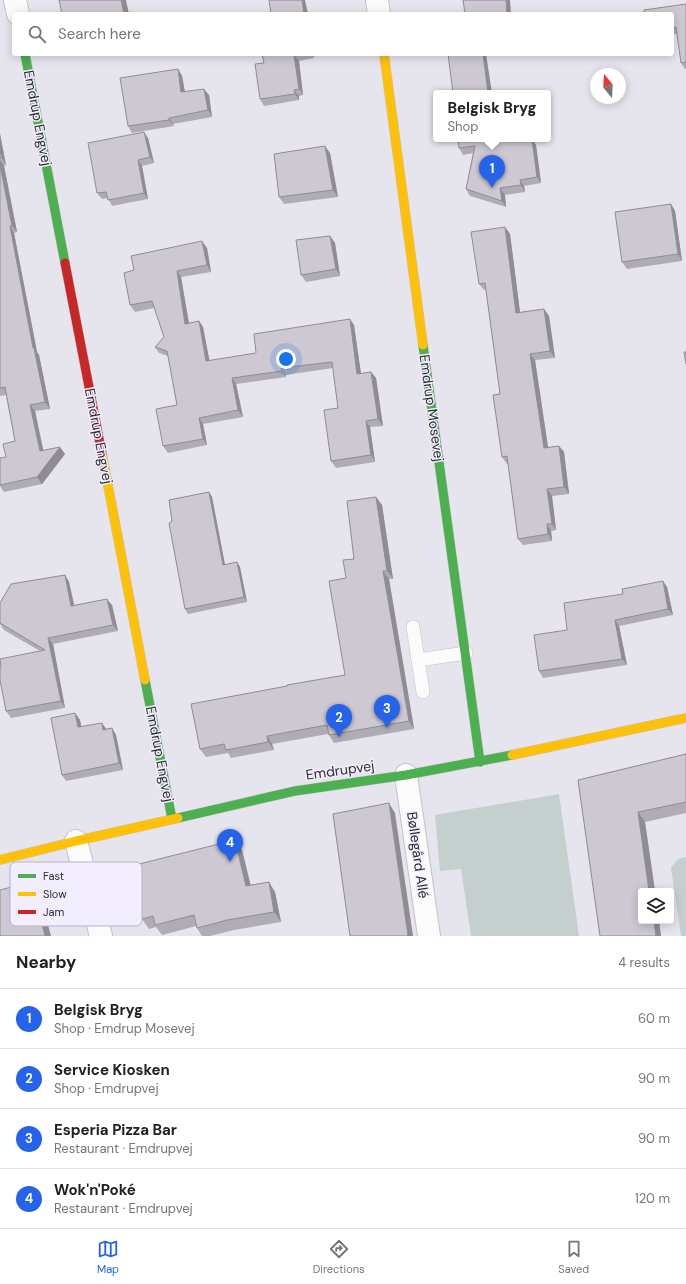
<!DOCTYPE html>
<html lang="en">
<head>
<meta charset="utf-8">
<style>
  :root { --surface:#fff; --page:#f6f6f6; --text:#202124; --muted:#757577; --line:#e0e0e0; --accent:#2563eb }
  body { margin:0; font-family:"DM Sans",sans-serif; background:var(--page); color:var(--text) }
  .controls { position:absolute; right:12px; bottom:12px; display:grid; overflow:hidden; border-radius:4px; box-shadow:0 2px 10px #0003 }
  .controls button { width:36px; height:36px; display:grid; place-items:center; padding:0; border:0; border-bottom:1px solid var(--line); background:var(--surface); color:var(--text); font:20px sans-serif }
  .compass { position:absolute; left:590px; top:68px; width:36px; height:36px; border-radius:50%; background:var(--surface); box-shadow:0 2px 10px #0003; rotate:342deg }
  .you { position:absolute; left:286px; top:359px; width:14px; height:14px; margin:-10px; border:3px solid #fff; border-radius:50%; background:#1a73e8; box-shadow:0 0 0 6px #1a73e833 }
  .badge { display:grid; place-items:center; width:26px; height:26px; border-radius:50%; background:var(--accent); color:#fff; font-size:13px; font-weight:700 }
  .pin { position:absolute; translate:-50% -33px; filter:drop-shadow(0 1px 2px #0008) }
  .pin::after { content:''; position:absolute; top:21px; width:14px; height:12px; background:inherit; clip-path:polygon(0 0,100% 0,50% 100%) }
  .popup { position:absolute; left:433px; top:90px; width:118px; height:52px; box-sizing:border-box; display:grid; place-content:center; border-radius:4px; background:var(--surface); filter:drop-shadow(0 1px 3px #0005); font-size:13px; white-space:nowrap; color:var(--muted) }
  .popup b { font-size:15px; color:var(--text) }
  .popup::after { content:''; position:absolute; left:50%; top:100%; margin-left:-8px; border:8px solid transparent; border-top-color:var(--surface) }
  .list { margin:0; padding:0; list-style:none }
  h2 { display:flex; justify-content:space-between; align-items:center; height:52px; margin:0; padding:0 16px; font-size:17px }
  h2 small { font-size:13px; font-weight:400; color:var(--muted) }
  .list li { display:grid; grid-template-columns:26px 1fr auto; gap:12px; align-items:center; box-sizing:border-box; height:60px; padding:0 16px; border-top:1px solid var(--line) }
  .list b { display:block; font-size:15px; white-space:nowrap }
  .list p { margin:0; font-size:13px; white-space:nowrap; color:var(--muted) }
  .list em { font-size:13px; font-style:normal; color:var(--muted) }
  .icon { flex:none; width:22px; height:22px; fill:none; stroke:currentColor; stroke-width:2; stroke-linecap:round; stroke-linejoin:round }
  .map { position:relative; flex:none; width:686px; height:936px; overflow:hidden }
  .search { position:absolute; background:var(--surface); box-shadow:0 2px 10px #0003; left:12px; right:12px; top:12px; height:44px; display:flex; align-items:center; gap:10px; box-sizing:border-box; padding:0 14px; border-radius:4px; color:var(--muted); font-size:15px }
  .sheet { height:292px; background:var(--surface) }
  nav { display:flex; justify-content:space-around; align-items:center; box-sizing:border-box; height:56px; border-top:1px solid var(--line); background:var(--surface); font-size:11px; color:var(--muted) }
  nav a { display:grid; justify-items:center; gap:2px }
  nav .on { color:var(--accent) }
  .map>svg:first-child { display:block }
  .green { fill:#c5d0ce }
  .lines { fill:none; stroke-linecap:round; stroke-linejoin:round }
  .lane-casing { stroke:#c4c2c9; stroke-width:14 }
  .street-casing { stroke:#c4c2c9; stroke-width:24 }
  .fast-casing { stroke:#c4c2c9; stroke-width:10 }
  .slow-casing { stroke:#c4c2c9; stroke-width:10 }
  .jam-casing { stroke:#c4c2c9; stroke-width:10 }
  .lane { stroke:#fbfbfc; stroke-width:13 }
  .street { stroke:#fbfbfc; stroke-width:22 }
  .fast { stroke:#4caf50; stroke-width:9 }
  .slow { stroke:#ffc107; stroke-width:9 }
  .jam { stroke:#c62828; stroke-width:9 }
  .wall { fill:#b0acb5 }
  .shaded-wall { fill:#908c93 }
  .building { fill:#cdc8d2; stroke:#908c93 }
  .labels { text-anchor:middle; stroke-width:3; stroke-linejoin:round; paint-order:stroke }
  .street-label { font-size:14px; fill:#2e2c33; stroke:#f2eeff }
  .key { fill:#f2eeff; stroke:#b7b4c2; stroke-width:1 }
  .key-label { font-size:11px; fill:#2e2c33 }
</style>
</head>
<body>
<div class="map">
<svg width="686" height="936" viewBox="0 0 686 936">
  <rect width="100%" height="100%" fill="#e6e4ed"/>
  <g class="green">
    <path d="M 559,794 L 579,936 L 471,936 L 461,869 L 440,871 L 435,815 Z"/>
    <path d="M 686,857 L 686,936 L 681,936 L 671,868 L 678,859 Z"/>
  </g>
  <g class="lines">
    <defs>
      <g id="lane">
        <path d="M 413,627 L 423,692"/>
        <path d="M 418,660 L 466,653"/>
      </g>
      <g id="street">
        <path d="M 15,0 L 18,14"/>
        <path d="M 377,0 L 379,14"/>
        <path d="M 406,775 L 429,936"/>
        <path d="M 76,841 L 101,936"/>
      </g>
      <g id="fast">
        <path d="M 25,54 L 65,263"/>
        <path d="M 423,345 L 480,762"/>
        <path d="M 145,680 L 172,819"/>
        <path d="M 178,818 L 295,791 L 406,775 L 512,755"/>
      </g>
      <g id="slow">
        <path d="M 384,54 L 423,345"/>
        <path d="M 102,454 L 145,680"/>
        <path d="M 512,755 L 686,718"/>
        <path d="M 0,860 L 76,841 L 178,818"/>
      </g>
      <path id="jam" d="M 65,263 L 102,454"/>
    </defs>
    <use href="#lane" class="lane-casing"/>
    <use href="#street" class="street-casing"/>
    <use href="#fast" class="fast-casing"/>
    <use href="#slow" class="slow-casing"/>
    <use href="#jam" class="jam-casing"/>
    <use href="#lane" class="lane"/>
    <use href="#street" class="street"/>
    <use href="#fast" class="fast"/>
    <use href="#slow" class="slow"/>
    <use href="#jam" class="jam"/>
  </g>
  <g class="wall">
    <path d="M 686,4 L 686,69 L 685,69 L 681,63 L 677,34 L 672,34 L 672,14 Z"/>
    <path d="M 73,54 L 87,54 L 75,56 Z"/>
    <path d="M 262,54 L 314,54 L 314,58 L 299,61 L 303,95 L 299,96 L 299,100 L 264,106 L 260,99 L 264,63 Z"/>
    <path d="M 178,69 L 182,76 L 185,91 L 209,95 L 212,117 L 173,124 L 174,126 L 132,133 L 128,126 Z"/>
    <path d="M 0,134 L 6,165 L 4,166 L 17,232 L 14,233 L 37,352 L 39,355 L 50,409 L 35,411 L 43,451 L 65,454 L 42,484 L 4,492 L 0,486 L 0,458 L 6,457 L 15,441 L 6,395 L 0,396 Z"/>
    <path d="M 148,138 L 154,163 L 142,166 L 148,199 L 112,206 L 108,198 L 102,199 L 97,193 Z"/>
    <path d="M 529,139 L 536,145 L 541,183 L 524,186 L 525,192 L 505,195 L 506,207 L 470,196 L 466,189 L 473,153 L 463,155 L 459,148 Z"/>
    <path d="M 330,153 L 338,197 L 284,204 L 279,197 Z"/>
    <path d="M 671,204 L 675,211 L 682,261 L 627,269 L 622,262 Z"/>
    <path d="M 505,227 L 510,234 L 520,312 L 544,309 L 549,316 L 555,358 L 535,360 L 548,447 L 559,446 L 564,452 L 569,494 L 552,496 L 556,530 L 551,531 L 552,541 L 523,545 L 518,539 L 508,464 L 507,464 L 502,457 L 500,394 L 486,290 L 484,290 L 479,284 Z"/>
    <path d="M 330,236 L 335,243 L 340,276 L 306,282 L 301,275 Z"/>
    <path d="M 207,248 L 211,272 L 181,277 L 189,323 L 199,321 L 203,327 L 209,361 L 256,353 L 354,325 L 361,374 L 371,372 L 376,378 L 383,426 L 370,427 L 375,462 L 336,468 L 331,461 L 338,408 L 333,368 L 286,375 L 286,377 L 236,384 L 243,417 L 203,424 L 207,445 L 168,453 L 163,446 L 177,405 L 168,356 L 159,353 L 155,347 L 164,337 L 154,308 L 135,312 L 130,305 L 134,270 Z"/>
    <path d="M 209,492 L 212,497 L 225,565 L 237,562 L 240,567 L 247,602 L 188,614 L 185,609 Z"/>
    <path d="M 376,497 L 382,505 L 393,579 L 389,579 L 414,729 L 334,743 L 329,735 L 328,734 L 272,744 L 274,750 L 231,758 L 228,753 L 206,757 L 200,749 L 345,675 L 346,578 Z"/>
    <path d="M 65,575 L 69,582 L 74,605 L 112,605 L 118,631 L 53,644 L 65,708 L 11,718 L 6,711 L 40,651 L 4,630 L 0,624 Z"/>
    <path d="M 667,587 L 673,615 L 619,626 L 627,665 L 543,678 L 539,671 L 567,630 L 623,594 Z"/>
    <path d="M 75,713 L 80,720 L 81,727 L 106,729 L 112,728 L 116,735 L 123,770 L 66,781 L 62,775 Z"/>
    <path d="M 686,754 L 686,813 L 645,822 L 655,891 L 641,891 L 641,921 L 659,921 L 661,936 L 600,936 L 578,780 Z"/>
    <path d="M 242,850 L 251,886 L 275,892 L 281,922 L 234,930 L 210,936 L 202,936 L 197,928 L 196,926 L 162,935 L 156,927 L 149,929 L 142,919 Z"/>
  </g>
  <g class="shaded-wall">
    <path d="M 121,0 L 126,0 L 129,14 L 124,14 Z"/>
    <path d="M 302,0 L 305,0 L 308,14 L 304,14 Z"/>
    <path d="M 506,0 L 510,0 L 511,14 L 507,14 Z"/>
    <path d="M 483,54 L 486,54 L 492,93 L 488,93 Z"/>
    <path d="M 294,55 L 299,61 L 303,95 L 299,89 Z"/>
    <path d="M 178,69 L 182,76 L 186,99 L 181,92 Z"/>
    <path d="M 204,89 L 209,95 L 212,117 L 208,110 Z"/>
    <path d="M 294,90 L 299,96 L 299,100 L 295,94 Z"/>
    <path d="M 169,118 L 173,124 L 174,126 L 169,120 Z"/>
    <path d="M 144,132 L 148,138 L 154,163 L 150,157 Z"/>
    <path d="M 0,134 L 6,165 L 2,158 L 0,151 Z"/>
    <path d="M 532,139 L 536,145 L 541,183 L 537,177 Z"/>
    <path d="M 325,146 L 330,153 L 338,197 L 333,190 Z"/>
    <path d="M 0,160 L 4,166 L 17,232 L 12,226 L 0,165 Z"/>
    <path d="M 138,160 L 142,166 L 148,199 L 144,193 Z"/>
    <path d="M 520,180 L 524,186 L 525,192 L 521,185 Z"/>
    <path d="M 500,188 L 505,195 L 506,207 L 502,201 Z"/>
    <path d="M 671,204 L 675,211 L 682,261 L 678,254 Z"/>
    <path d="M 10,226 L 14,233 L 37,352 L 39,355 L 50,409 L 45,402 L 33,348 Z"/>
    <path d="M 505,227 L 510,234 L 521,320 L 516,313 Z"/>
    <path d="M 330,236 L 335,243 L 340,276 L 336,269 Z"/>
    <path d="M 202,241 L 207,248 L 211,272 L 207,265 Z"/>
    <path d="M 177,271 L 181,277 L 190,330 L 185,324 Z"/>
    <path d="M 544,309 L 549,316 L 555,358 L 550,351 Z"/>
    <path d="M 350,319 L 354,325 L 362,381 L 357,374 Z"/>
    <path d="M 199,321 L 203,327 L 211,368 L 206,361 Z"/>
    <path d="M 530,354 L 535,360 L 549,454 L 544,448 Z"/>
    <path d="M 281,368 L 286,375 L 286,377 L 282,371 Z"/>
    <path d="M 371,372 L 376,378 L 383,426 L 378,419 Z"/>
    <path d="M 232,378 L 236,384 L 243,417 L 238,410 Z"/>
    <path d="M 30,405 L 35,411 L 45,458 L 40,451 Z"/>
    <path d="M 199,418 L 203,424 L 207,445 L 203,439 Z"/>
    <path d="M 366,421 L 370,427 L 375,462 L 371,455 Z"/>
    <path d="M 559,446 L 564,452 L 569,494 L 564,487 Z"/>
    <path d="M 60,447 L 65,454 L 42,484 L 37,477 Z"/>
    <path d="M 547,489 L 552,496 L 556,530 L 552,524 Z"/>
    <path d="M 209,492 L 212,497 L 226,570 L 223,565 Z"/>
    <path d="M 376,497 L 382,505 L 393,579 L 387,571 Z"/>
    <path d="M 547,524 L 551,531 L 552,541 L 548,534 Z"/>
    <path d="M 237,562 L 240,567 L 247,602 L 244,597 Z"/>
    <path d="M 383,571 L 389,579 L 414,729 L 409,721 Z"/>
    <path d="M 65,575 L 69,582 L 76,613 L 71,606 Z"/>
    <path d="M 663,581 L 667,587 L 673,615 L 668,609 Z"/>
    <path d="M 107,599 L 112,605 L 118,631 L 113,625 Z"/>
    <path d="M 615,620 L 619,626 L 627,665 L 622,659 Z"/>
    <path d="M 48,638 L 53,644 L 65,708 L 61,701 Z"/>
    <path d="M 75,713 L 80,720 L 83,734 L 78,727 Z"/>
    <path d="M 102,723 L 107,730 L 103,730 Z"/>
    <path d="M 112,728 L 116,735 L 123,770 L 119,763 Z"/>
    <path d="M 267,736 L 272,744 L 274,750 L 268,742 Z"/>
    <path d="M 389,803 L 395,813 L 413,936 L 408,936 Z"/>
    <path d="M 638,812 L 645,822 L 655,891 L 649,891 Z"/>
    <path d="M 235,840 L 242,850 L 253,896 L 246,886 Z"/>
    <path d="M 31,882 L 40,894 L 51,936 L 45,936 Z"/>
    <path d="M 269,882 L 275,892 L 281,922 L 274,912 Z"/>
    <path d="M 654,921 L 659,921 L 661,936 L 656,936 Z"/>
  </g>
  <g class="building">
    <path d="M 59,0 L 121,0 L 124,14 L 62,14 Z"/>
    <path d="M 269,0 L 302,0 L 304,14 L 271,14 Z"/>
    <path d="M 463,0 L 506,0 L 507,14 L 465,14 Z"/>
    <path d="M 686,4 L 686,62 L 681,63 L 676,27 L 672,28 L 672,14 L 644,14 L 644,10 Z"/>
    <path d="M 262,54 L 298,54 L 294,55 L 299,89 L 294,90 L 295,94 L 260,99 L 255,64 L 264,63 Z"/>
    <path d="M 448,54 L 483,54 L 488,93 L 453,93 Z"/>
    <path d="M 178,69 L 181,92 L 204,89 L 208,110 L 169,118 L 169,120 L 128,126 L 120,78 Z"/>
    <path d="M 144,132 L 150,157 L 138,160 L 144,193 L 108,200 L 106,192 L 97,193 L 88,143 Z"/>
    <path d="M 458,139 L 525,139 L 525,140 L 532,139 L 537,177 L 520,180 L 521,185 L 500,188 L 502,201 L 466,189 L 475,146 L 459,148 Z"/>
    <path d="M 325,146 L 333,190 L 279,197 L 274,154 Z"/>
    <path d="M 0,151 L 2,158 L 0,158 Z"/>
    <path d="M 0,165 L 12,226 L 10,226 L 33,348 L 34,348 L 45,402 L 30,405 L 40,451 L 60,447 L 37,477 L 0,485 L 0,458 L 6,457 L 3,444 L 15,441 L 5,387 L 0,388 Z"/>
    <path d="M 671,204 L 678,254 L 622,262 L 615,212 Z"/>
    <path d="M 505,227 L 516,313 L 544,309 L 550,351 L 530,354 L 544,448 L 559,446 L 564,487 L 547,489 L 552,524 L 547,524 L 548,534 L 518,539 L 507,456 L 502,457 L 493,395 L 500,394 L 485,283 L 479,284 L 471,232 Z"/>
    <path d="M 330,236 L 336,269 L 301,275 L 296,240 Z"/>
    <path d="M 202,241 L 207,265 L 177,271 L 185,324 L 199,321 L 206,361 L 256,353 L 254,334 L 350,319 L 357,374 L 371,372 L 378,419 L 366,421 L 371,455 L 331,461 L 324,410 L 338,408 L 332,362 L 281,368 L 282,371 L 232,378 L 238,410 L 199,418 L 203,439 L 163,446 L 156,409 L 177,405 L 167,351 L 155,347 L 164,337 L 152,301 L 130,305 L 124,273 L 134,270 L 131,256 Z"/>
    <path d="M 684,352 L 686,352 L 686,364 Z"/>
    <path d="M 209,492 L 223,565 L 237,562 L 244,597 L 185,609 L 169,523 L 172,521 L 169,500 Z"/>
    <path d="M 376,497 L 387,571 L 383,571 L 409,721 L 329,735 L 327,725 L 267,736 L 268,742 L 226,750 L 224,744 L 200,749 L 191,704 L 287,686 L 287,685 L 345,675 L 329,581 L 346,578 L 343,560 L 354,559 L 347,501 Z"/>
    <path d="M 65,575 L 71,606 L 107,599 L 113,625 L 48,638 L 61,701 L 6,711 L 0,680 L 0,667 L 1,667 L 0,659 L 45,650 L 0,623 L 0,603 L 11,584 Z"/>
    <path d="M 663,581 L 668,609 L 615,620 L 622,659 L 539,671 L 534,635 L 567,630 L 564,603 L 623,594 L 622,589 Z"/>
    <path d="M 75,713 L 78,727 L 102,723 L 103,730 L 112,728 L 119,763 L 62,775 L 51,718 Z"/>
    <path d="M 686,754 L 686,802 L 638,812 L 649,891 L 641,891 L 641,921 L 654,921 L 656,936 L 600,936 L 578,780 Z"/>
    <path d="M 389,803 L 408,936 L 350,936 L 333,814 Z"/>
    <path d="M 235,840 L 246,886 L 269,882 L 274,912 L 227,920 L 197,928 L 194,915 L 155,925 L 153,916 L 142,919 L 131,866 Z"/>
    <path d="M 31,882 L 45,936 L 0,936 L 0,890 Z"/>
  </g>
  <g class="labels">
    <g class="street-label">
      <text transform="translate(38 118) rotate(79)" y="5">Emdrup Engvej</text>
      <text transform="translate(432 408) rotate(82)" y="5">Emdrup Mosevej</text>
      <text transform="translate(99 436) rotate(79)" y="5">Emdrup Engvej</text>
      <text transform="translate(160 754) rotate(79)" y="5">Emdrup Engvej</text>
      <text transform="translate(340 770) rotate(-8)" y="5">Emdrupvej</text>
      <text transform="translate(418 855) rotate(82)" y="5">Bøllegård Allé</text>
    </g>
  </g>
  <rect x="10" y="862" width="132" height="64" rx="6" class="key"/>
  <rect x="18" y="874" width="18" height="4" fill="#4caf50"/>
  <rect x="18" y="892" width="18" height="4" fill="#ffc107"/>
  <rect x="18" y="910" width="18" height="4" fill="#c62828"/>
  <g class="key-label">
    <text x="43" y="880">Fast</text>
    <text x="43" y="898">Slow</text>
    <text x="43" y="916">Jam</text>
  </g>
</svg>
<div class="controls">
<button><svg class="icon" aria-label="layers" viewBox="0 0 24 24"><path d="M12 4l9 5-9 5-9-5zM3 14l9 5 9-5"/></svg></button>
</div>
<svg class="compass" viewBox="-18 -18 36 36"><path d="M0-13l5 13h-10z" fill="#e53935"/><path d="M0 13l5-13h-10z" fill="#757577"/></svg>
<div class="you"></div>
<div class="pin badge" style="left:492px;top:188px">1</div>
<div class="popup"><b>Belgisk Bryg</b>Shop</div>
<div class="pin badge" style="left:339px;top:737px">2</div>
<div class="pin badge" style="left:387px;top:728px">3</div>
<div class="pin badge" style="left:230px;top:862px">4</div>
<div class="search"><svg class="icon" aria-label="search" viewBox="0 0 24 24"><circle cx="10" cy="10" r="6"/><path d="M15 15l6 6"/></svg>Search here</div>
</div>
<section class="sheet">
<h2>Nearby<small>4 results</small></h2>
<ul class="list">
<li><span class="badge">1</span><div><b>Belgisk Bryg</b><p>Shop · Emdrup Mosevej</p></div><em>60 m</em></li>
<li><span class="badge">2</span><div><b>Service Kiosken</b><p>Shop · Emdrupvej</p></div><em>90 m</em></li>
<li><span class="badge">3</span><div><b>Esperia Pizza Bar</b><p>Restaurant · Emdrupvej</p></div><em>90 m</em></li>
<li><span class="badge">4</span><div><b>Wok'n'Poké</b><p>Restaurant · Emdrupvej</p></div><em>120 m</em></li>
</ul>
</section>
<nav>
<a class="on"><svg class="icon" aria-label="map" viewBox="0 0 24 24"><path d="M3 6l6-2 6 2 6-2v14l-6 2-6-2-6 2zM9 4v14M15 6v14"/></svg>Map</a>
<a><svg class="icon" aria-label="directions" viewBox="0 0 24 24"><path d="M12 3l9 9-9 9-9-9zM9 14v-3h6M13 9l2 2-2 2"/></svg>Directions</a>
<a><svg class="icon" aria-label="saved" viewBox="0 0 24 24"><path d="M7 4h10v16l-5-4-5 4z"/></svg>Saved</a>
</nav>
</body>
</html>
